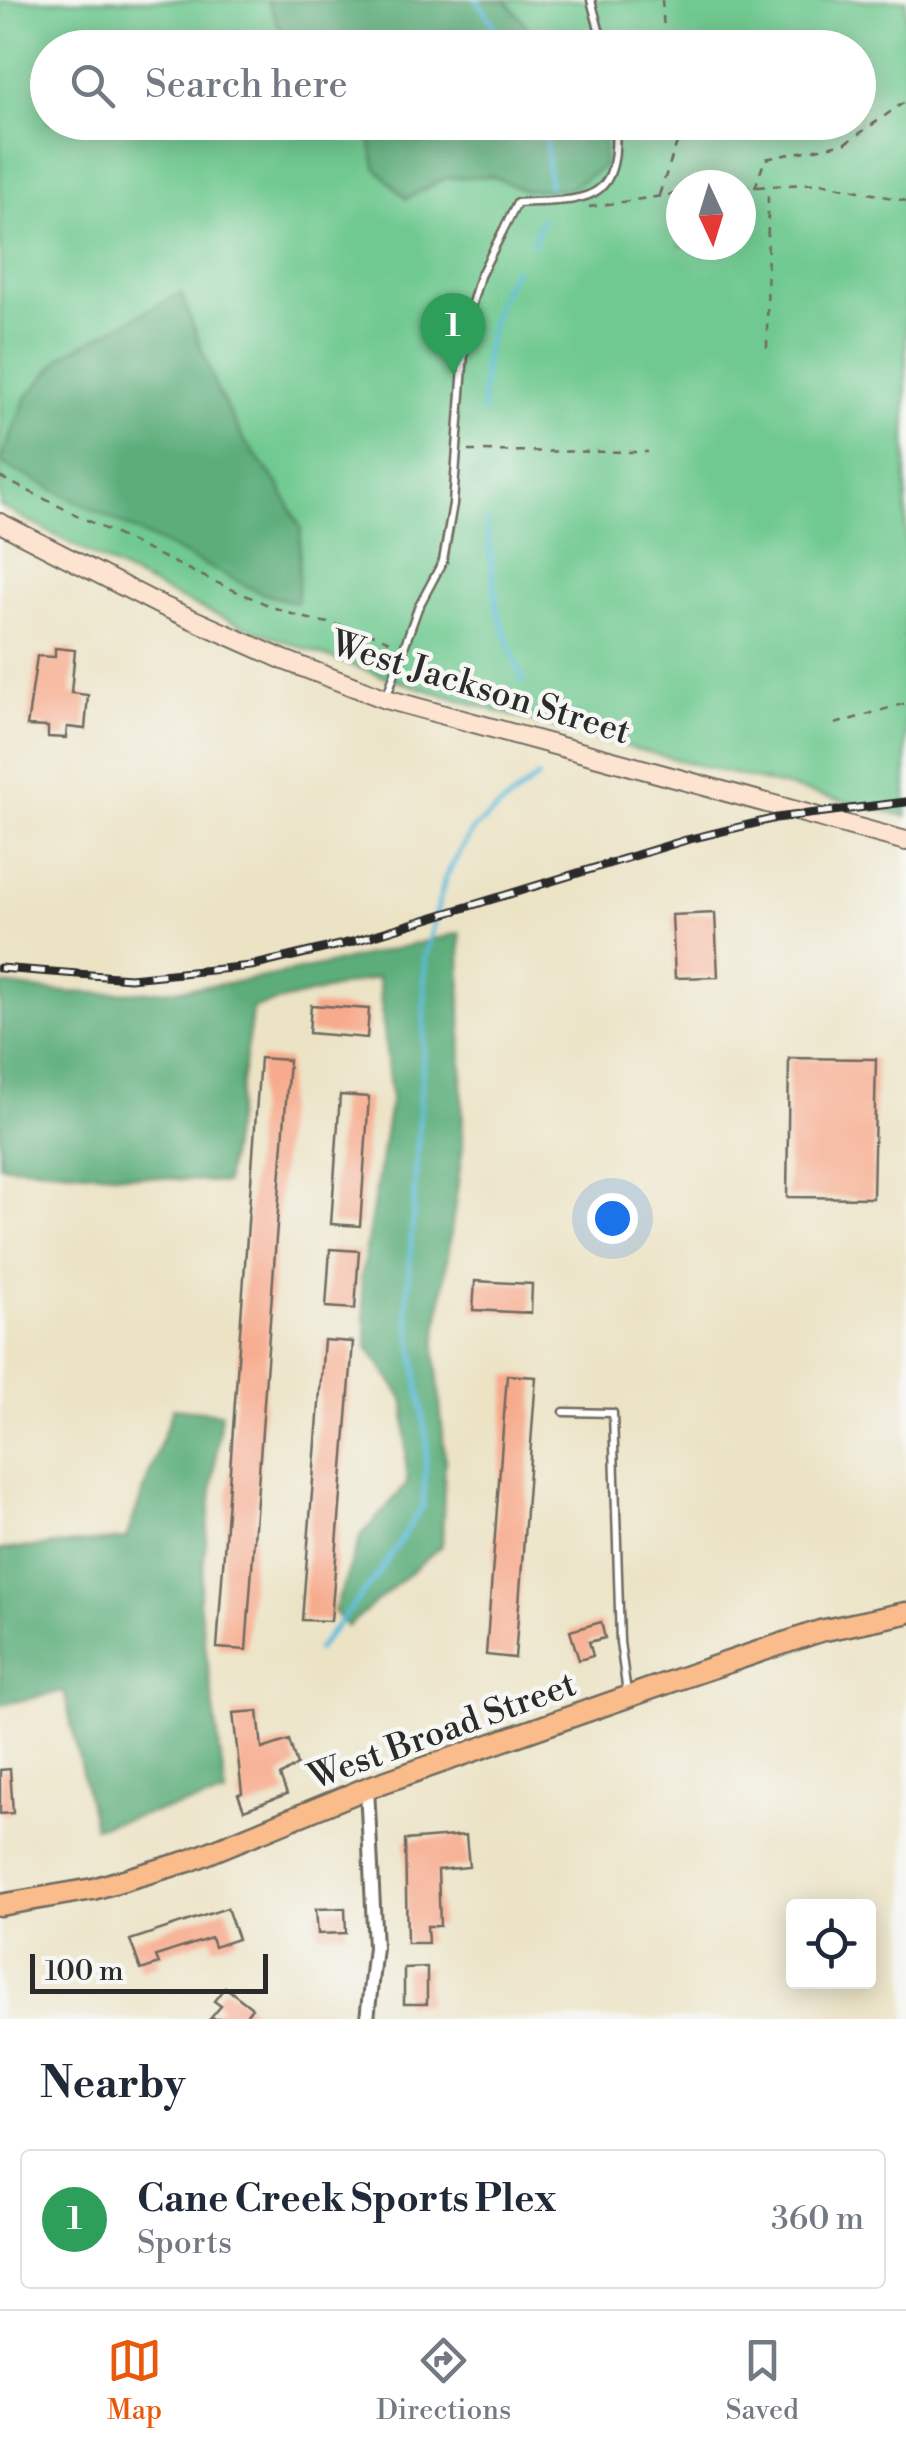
<!DOCTYPE html>
<html lang="en">
<head>
<meta charset="utf-8">
<style>
  :root { --surface:#fff; --page:#f6f6f7; --text:#1f2937; --muted:#747a83; --line:#e0e1e3; --accent:#ea580c }
  body { margin:0; font-family:"Libre Bodoni",serif; background:var(--page); color:var(--text) }
  .controls { position:absolute; right:30px; bottom:30px; display:grid; overflow:hidden; border-radius:10px; box-shadow:0 5px 25px #0003 }
  .controls button { width:90px; height:90px; display:grid; place-items:center; padding:0; border:0; border-bottom:2px solid var(--line); background:var(--surface); color:var(--text); font:50px sans-serif }
  .compass { position:absolute; left:666px; top:170px; width:90px; height:90px; border-radius:50%; background:var(--surface); box-shadow:0 5px 25px #0003; rotate:176deg }
  .scale { position:absolute; left:30px; bottom:25px; width:238px; box-sizing:border-box; padding-left:10px; border:5px solid #2b2b2b; border-top:0; font-size:28px; line-height:35px; white-space:nowrap; color:#2b2b2b; -webkit-text-stroke:8px #f6f6f2; paint-order:stroke }
  .you { position:absolute; left:612px; top:1218px; width:35px; height:35px; margin:-25px; border:8px solid #fff; border-radius:50%; background:#1a73e8; box-shadow:0 0 0 15px #1a73e833 }
  .badge { display:grid; place-items:center; width:65px; height:65px; border-radius:50%; background:var(--accent); color:#fff; font-size:32px; font-weight:700 }
  .pin { position:absolute; translate:-50% -82px; filter:drop-shadow(0 2px 5px #0008) }
  .pin::after { content:''; position:absolute; top:52px; width:35px; height:30px; background:inherit; clip-path:polygon(0 0,100% 0,50% 100%) }
  .list { margin:0; padding:0; list-style:none }
  h2 { display:flex; justify-content:space-between; align-items:center; height:130px; margin:0; padding:0 40px; font-size:42px }
  h2 small { font-size:32px; font-weight:400; color:var(--muted) }
  .list li { display:grid; grid-template-columns:65px 1fr auto; gap:30px; align-items:center; box-sizing:border-box; height:140px; margin:0 20px 20px; padding:0 20px; border:2px solid var(--line); border-radius:10px }
  .list b { display:block; font-size:38px; white-space:nowrap }
  .list p { margin:0; font-size:32px; white-space:nowrap; color:var(--muted) }
  .list em { font-size:32px; font-style:normal; color:var(--muted) }
  .icon { flex:none; width:55px; height:55px; fill:none; stroke:currentColor; stroke-width:2; stroke-linecap:round; stroke-linejoin:round }
  .map { position:relative; flex:none; width:906px; height:2019px; overflow:hidden }
  .search { position:absolute; background:var(--surface); box-shadow:0 5px 25px #0003; left:30px; right:30px; top:30px; height:110px; display:flex; align-items:center; gap:25px; box-sizing:border-box; padding:0 35px; border-radius:55px; color:var(--muted); font-size:38px }
  .sheet { height:290px; background:var(--surface) }
  nav { display:flex; justify-content:space-around; align-items:center; box-sizing:border-box; height:140px; border-top:2px solid var(--line); background:var(--surface); font-size:28px; color:var(--muted) }
  nav a { display:grid; justify-items:center; gap:5px }
  nav .on { color:var(--accent) }
  .map>svg:first-child { display:block }
  .green { fill:#70c990; stroke:#4e7a5e; stroke-width:2.5; fill-rule:evenodd }
  .forest { fill:#5cad7a; stroke:#446c52; stroke-width:2.5 }
  .lines { fill:none; stroke-linecap:round; stroke-linejoin:round }
  .stream { stroke:#5cbcda; stroke-width:5 }
  .building { fill:#f7aa8c }
  .lane-casing { stroke:#6f6b61; stroke-width:11 }
  .street-casing { stroke:#6f6b61; stroke-width:18 }
  .secondary-casing { stroke:#6f6b61; stroke-width:22 }
  .primary-casing { stroke:#6f6b61; stroke-width:25 }
  .path { stroke:#6f6b61; stroke-width:2.5; stroke-dasharray:8 8; stroke-linecap:butt }
  .lane { stroke:#fff; stroke-width:6 }
  .street { stroke:#fff; stroke-width:12 }
  .secondary { stroke:#fde4d0; stroke-width:18 }
  .primary { stroke:#f9bc8a; stroke-width:20 }
  .rail-casing { stroke:#2b2b2b; stroke-width:9 }
  .rail { stroke:#f6f6f2; stroke-width:5; stroke-dasharray:15; stroke-linecap:butt }
  .labels { text-anchor:middle; stroke-width:9; stroke-linejoin:round; paint-order:stroke }
  .street-label { font-size:35px; fill:#2b2b2b; stroke:#f6f6f2 }
</style>
</head>
<body>
<div class="map">
<svg width="906" height="2019" viewBox="0 0 906 2019">
  <rect width="100%" height="100%" fill="#f6f6f2"/>
  <filter id="ink" filterUnits="userSpaceOnUse"><feTurbulence type="fractalNoise" baseFrequency=".01" numOctaves="2"/><feDisplacementMap in="SourceGraphic" scale="20" xChannelSelector="R" yChannelSelector="G"/><feConvolveMatrix kernelMatrix="1 2 1 2 8 2 1 2 1" color-interpolation-filters="sRGB"/></filter>
  <filter id="wash" filterUnits="userSpaceOnUse"><feTurbulence type="fractalNoise" baseFrequency=".0048" numOctaves="4" result="noise"/><feDisplacementMap in="SourceGraphic" scale="40" xChannelSelector="R" yChannelSelector="G"/><feGaussianBlur stdDeviation="2.25" result="paint"/><feColorMatrix in="noise" values="0 0 0 0 0 0 0 0 0 0 0 0 0 0 0 0 0 1.4 0 .05"/><feComposite in="paint" operator="in"/></filter>
  <g filter="url(#wash)">
    <rect width="100%" height="100%" fill="#ece3c5"/>
    <path class="green" d="M 0,0 L 906,0 L 906,816 C 683,762 458,710 244,626 C 161,594 79,547 0,506 ZM 48,48 L 858,48 L 858,122 L 48,122 ZM 681,185 L 741,185 L 741,245 L 681,245 Z"/>
    <g class="forest">
      <path d="M 267,0 L 506,0 L 543,47 L 298,47 L 285,39 Z"/>
      <path d="M 368,123 L 604,123 L 603,167 L 569,189 L 524,190 L 491,176 L 446,178 L 406,199 L 375,167 Z"/>
      <path d="M 181,293 L 216,388 L 244,440 L 279,485 L 301,529 L 297,603 L 261,593 L 0,463 L 26,398 L 64,355 Z"/>
      <path d="M 460,933 L 463,1146 L 435,1347 L 445,1460 L 442,1545 L 347,1627 L 334,1611 L 361,1536 L 407,1484 L 405,1401 L 368,1348 L 361,1279 L 391,1098 L 378,977 L 253,1008 L 225,1183 L 0,1165 L 0,984 C 153,1013 312,968 460,933 Z"/>
      <path d="M 173,1408 L 221,1413 L 199,1602 L 226,1795 L 94,1827 L 64,1691 L 0,1705 L 0,1550 L 126,1539 Z"/>
    </g>
    <g class="lines">
      <g class="stream">
        <path d="M 477,0 L 509,48"/>
        <path d="M 545,122 L 549,186"/>
        <path d="M 533,243 L 542,219"/>
        <path d="M 483,412 C 482,361 488,312 515,269"/>
        <path d="M 486,519 L 497,609 L 523,682"/>
        <path d="M 317,1650 L 377,1576 L 423,1506 L 427,1444 L 407,1305 L 424,1046 L 425,958 L 445,878 L 473,829 L 538,777"/>
      </g>
    </g>
    <g id="blocks">
      <g class="building">
        <path d="M 55,648 L 75,650 L 71,693 L 88,695 L 85,729 L 67,727 L 66,738 L 48,737 L 48,727 L 27,726 L 37,656 L 55,657 Z"/>
        <path d="M 715,913 L 718,977 L 675,978 L 672,915 Z"/>
        <path d="M 311,1005 L 369,1009 L 367,1038 L 309,1033 Z"/>
        <path d="M 260,1058 L 289,1060 L 246,1650 L 217,1648 Z"/>
        <path d="M 789,1058 L 876,1059 L 873,1198 L 787,1197 Z"/>
        <path d="M 340,1095 L 369,1097 L 360,1226 L 331,1224 Z"/>
        <path d="M 330,1249 L 359,1251 L 355,1309 L 326,1307 Z"/>
        <path d="M 475,1281 L 532,1284 L 531,1313 L 473,1310 Z"/>
        <path d="M 324,1340 L 353,1342 L 331,1621 L 302,1620 Z"/>
        <path d="M 507,1375 L 536,1377 L 515,1658 L 486,1655 Z"/>
        <path d="M 601,1622 L 605,1638 L 589,1642 L 593,1656 L 579,1660 L 570,1631 Z"/>
        <path d="M 258,1711 L 262,1749 L 289,1740 L 297,1765 L 280,1776 L 287,1794 L 244,1810 L 238,1794 L 242,1793 L 233,1713 Z"/>
        <path d="M 10,1769 L 13,1813 L 0,1814 L 0,1770 Z"/>
        <path d="M 466,1835 L 469,1867 L 438,1870 L 440,1926 L 427,1926 L 428,1943 L 407,1943 L 405,1840 Z"/>
        <path d="M 227,1908 L 238,1939 L 214,1947 L 211,1938 L 156,1956 L 159,1964 L 141,1970 L 130,1940 Z"/>
        <path d="M 345,1908 L 346,1933 L 318,1934 L 316,1909 Z"/>
        <path d="M 427,1967 L 427,2004 L 404,2004 L 404,1968 Z"/>
        <path d="M 225,1987 L 252,2008 L 243,2019 L 210,2019 L 221,2006 L 214,2001 Z"/>
      </g>
    </g>
  </g>
  <g filter="url(#ink)">
    <use href="#blocks" fill-opacity="0" stroke="#6f6b61" stroke-width="2.5"/>
    <g class="lines">
      <defs>
        <g id="lane">
          <path d="M 591,0 L 604,48"/>
          <path d="M 386,698 L 418,608 L 443,561 L 453,504 L 466,324 L 480,276 L 517,203 C 587,199 620,206 615,122"/>
          <path d="M 564,1412 L 613,1413 L 620,1642 L 627,1693"/>
        </g>
        <path id="street" d="M 367,1788 L 375,1947 L 367,2019"/>
        <path id="secondary" d="M 0,523 L 158,604 L 284,660 L 386,699 L 906,841"/>
        <path id="primary" d="M 0,1905 L 93,1889 L 189,1861 L 367,1788 L 690,1675 L 820,1631 L 906,1613"/>
      </defs>
      <use href="#lane" class="lane-casing"/>
      <use href="#street" class="street-casing"/>
      <use href="#secondary" class="secondary-casing"/>
      <use href="#primary" class="primary-casing"/>
      <g class="path">
        <path d="M 662,0 L 665,48"/>
        <path d="M 741,188 L 821,183 L 906,201"/>
        <path d="M 755,188 L 765,159 L 846,143 L 906,101"/>
        <path d="M 659,195 L 684,122"/>
        <path d="M 589,207 L 681,193"/>
        <path d="M 767,348 L 768,190"/>
        <path d="M 468,451 L 648,452"/>
        <path d="M 0,477 C 92,522 183,570 278,609 C 317,625 358,624 395,644"/>
        <path d="M 835,724 L 906,703"/>
      </g>
      <use href="#lane" class="lane"/>
      <use href="#street" class="street"/>
      <use href="#secondary" class="secondary"/>
      <use href="#primary" class="primary"/>
      <defs>
        <path id="rail" d="M 0,968 L 130,978 L 251,966 L 352,942 L 686,840 L 776,818 L 906,802"/>
      </defs>
      <use href="#rail" class="rail-casing"/>
      <use href="#rail" class="rail"/>
    </g>
  </g>
  <g class="labels">
    <g class="street-label">
      <text transform="translate(481 687) rotate(17)" y="12">West Jackson Street</text>
      <text transform="translate(442 1730) rotate(-20)" y="12">West Broad Street</text>
    </g>
  </g>
</svg>
<div class="controls">
<button><svg class="icon" aria-label="locate" viewBox="0 0 24 24"><circle cx="12" cy="12" r="6"/><path d="M12 2v4M12 18v4M2 12h4M18 12h4"/></svg></button>
</div>
<svg class="compass" viewBox="-18 -18 36 36"><path d="M0-13l5 13h-10z" fill="#e53935"/><path d="M0 13l5-13h-10z" fill="#747a83"/></svg>
<div class="scale">100 m</div>
<div class="you"></div>
<div class="pin badge" style="left:453px;top:375px;background:#2e9e5b">1</div>
<div class="search"><svg class="icon" aria-label="search" viewBox="0 0 24 24"><circle cx="10" cy="10" r="6"/><path d="M15 15l6 6"/></svg>Search here</div>
</div>
<section class="sheet">
<h2>Nearby<small></small></h2>
<ul class="list">
<li><span class="badge" style="background:#2e9e5b">1</span><div><b>Cane Creek Sports Plex</b><p>Sports</p></div><em>360 m</em></li>
</ul>
</section>
<nav>
<a class="on"><svg class="icon" aria-label="map" viewBox="0 0 24 24"><path d="M3 6l6-2 6 2 6-2v14l-6 2-6-2-6 2zM9 4v14M15 6v14"/></svg>Map</a>
<a><svg class="icon" aria-label="directions" viewBox="0 0 24 24"><path d="M12 3l9 9-9 9-9-9zM9 14v-3h6M13 9l2 2-2 2"/></svg>Directions</a>
<a><svg class="icon" aria-label="saved" viewBox="0 0 24 24"><path d="M7 4h10v16l-5-4-5 4z"/></svg>Saved</a>
</nav>
</body>
</html>
